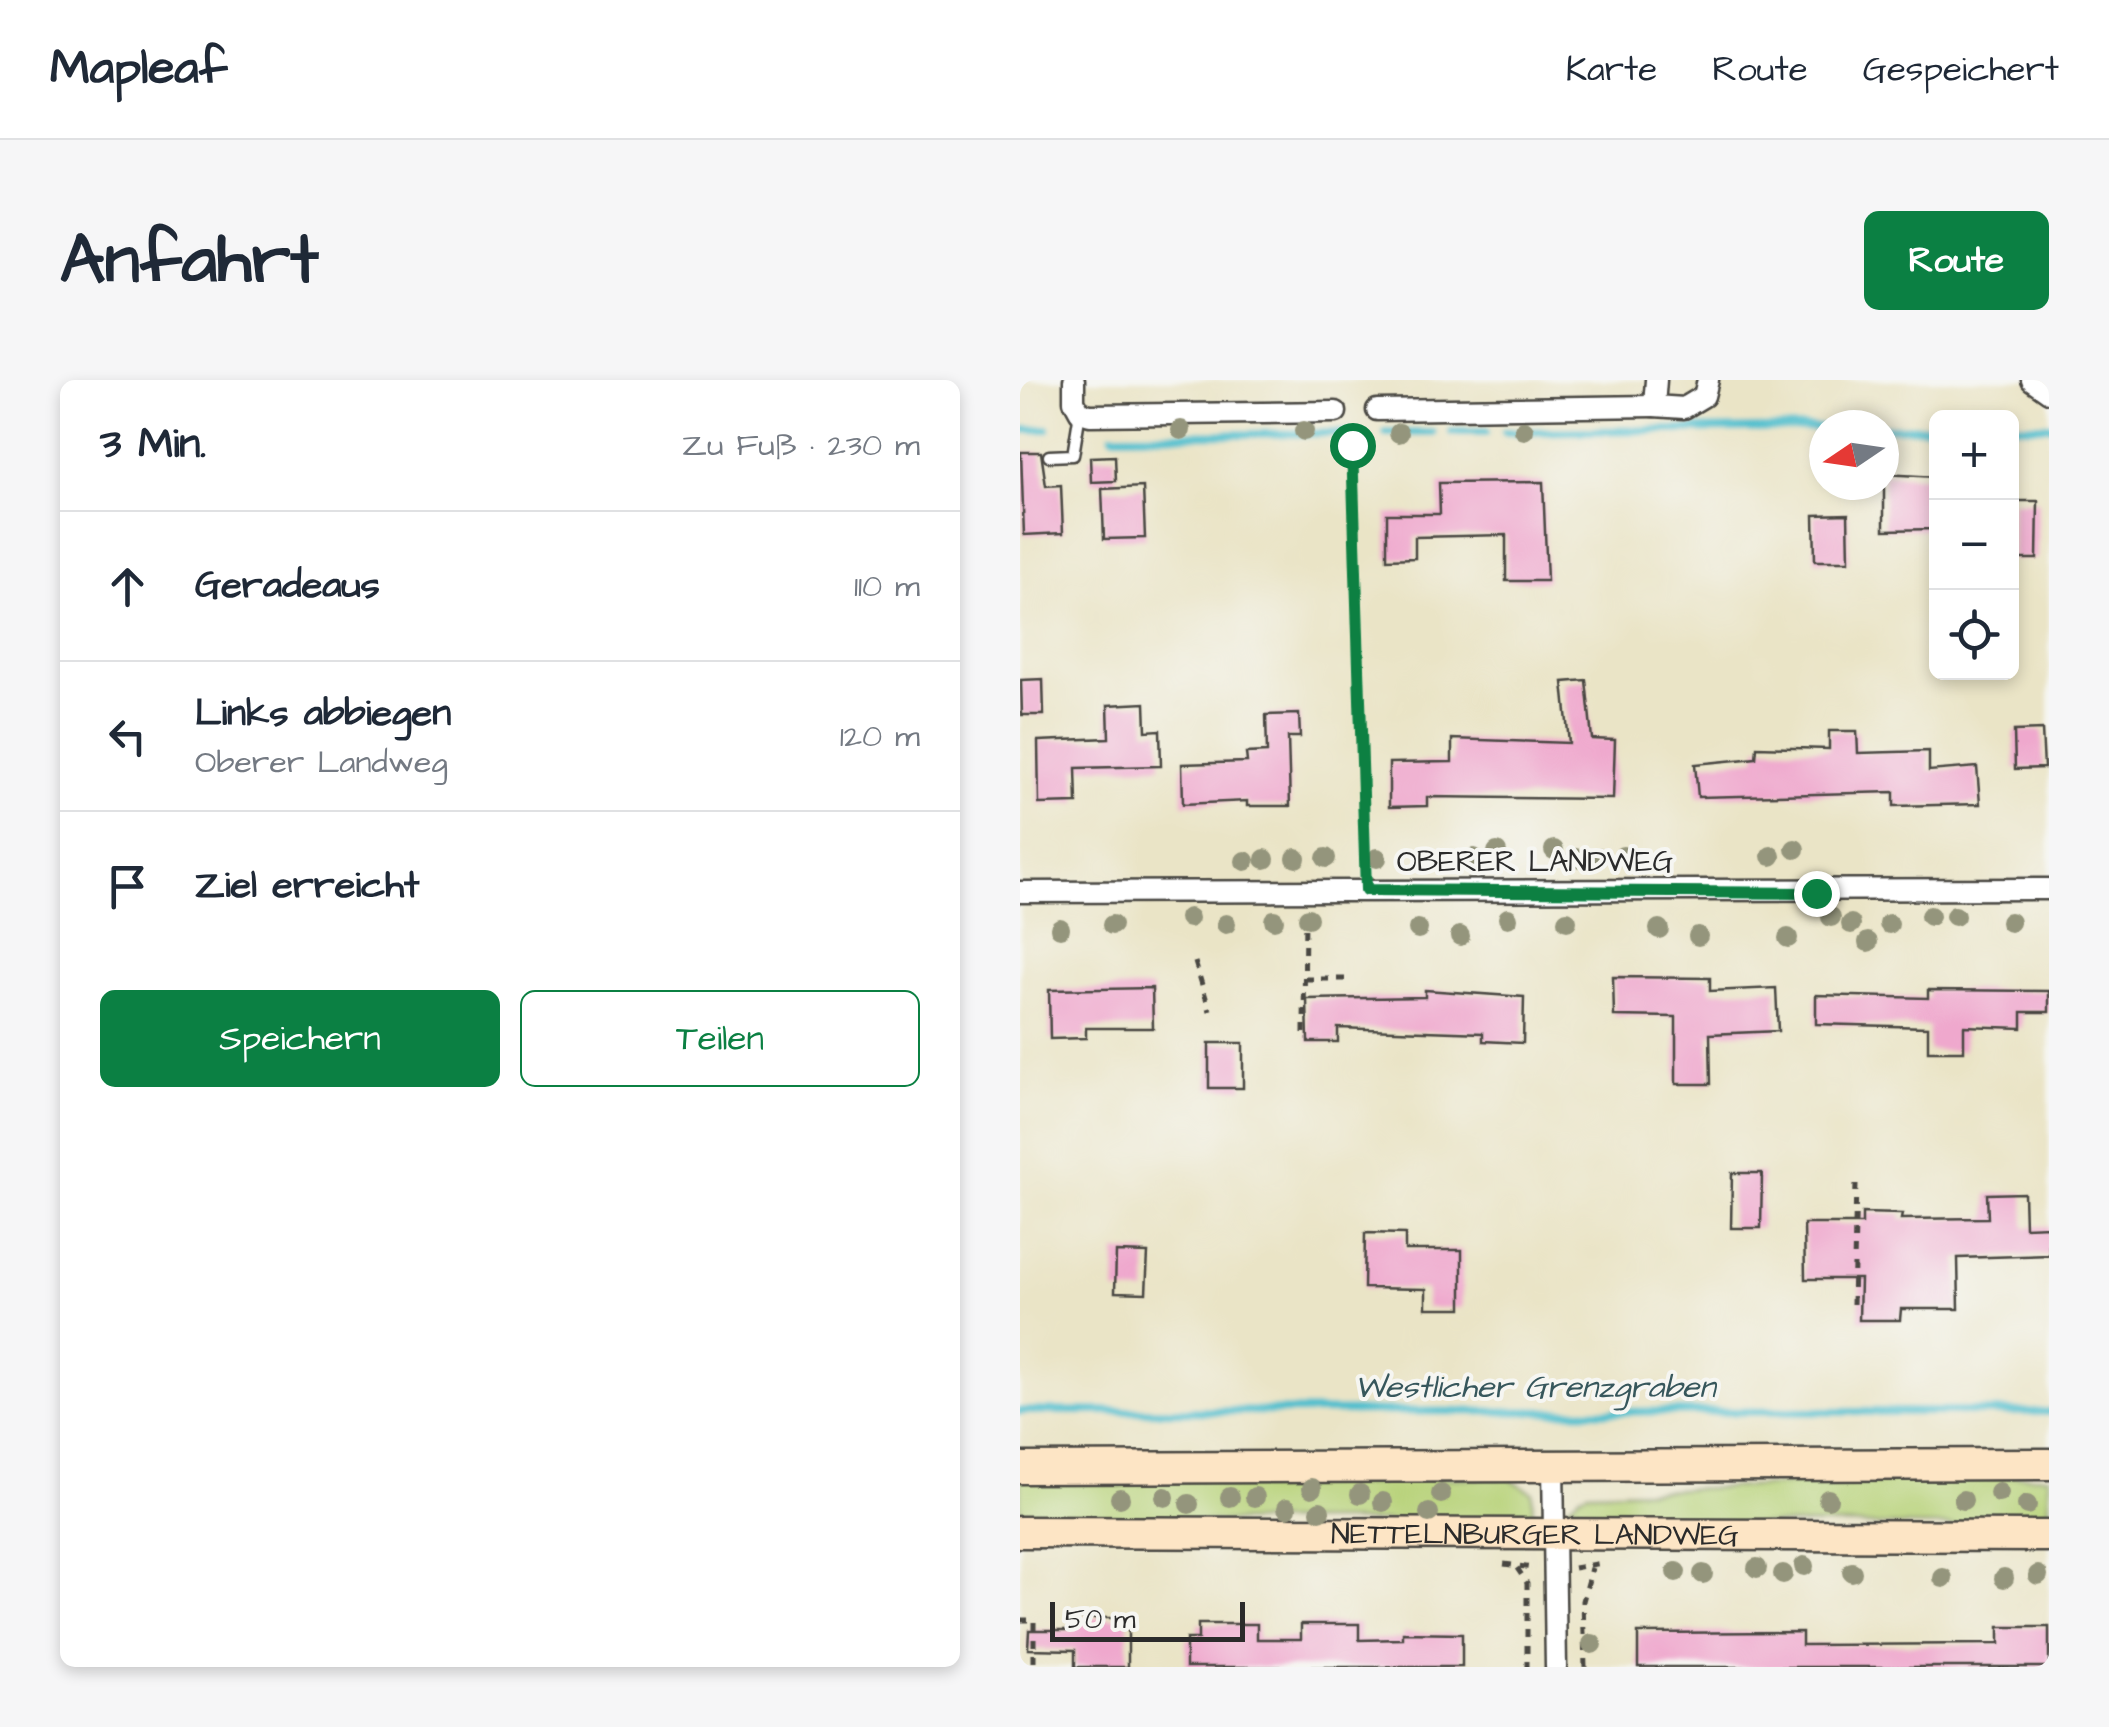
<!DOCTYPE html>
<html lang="de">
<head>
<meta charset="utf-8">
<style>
  :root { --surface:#fff; --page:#f6f6f7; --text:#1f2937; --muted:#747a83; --line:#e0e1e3; --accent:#0b8043 }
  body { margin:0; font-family:"Architects Daughter",sans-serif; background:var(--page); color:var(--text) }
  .controls { position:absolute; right:30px; top:30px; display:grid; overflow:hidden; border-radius:15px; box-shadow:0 5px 15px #0003 }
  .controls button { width:90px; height:90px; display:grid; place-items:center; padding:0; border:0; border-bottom:2px solid var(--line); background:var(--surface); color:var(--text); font:50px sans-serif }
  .compass { position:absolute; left:789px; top:30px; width:90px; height:90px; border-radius:50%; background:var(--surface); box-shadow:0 5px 15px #0003; rotate:257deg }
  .scale { position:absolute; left:30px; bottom:25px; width:195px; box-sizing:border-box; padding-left:10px; border:5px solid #2b2b2b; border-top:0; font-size:28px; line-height:35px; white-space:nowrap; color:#2b2b2b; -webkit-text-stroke:8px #f6f6f2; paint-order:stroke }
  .stop { position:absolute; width:30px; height:30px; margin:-22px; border:8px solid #0b8043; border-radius:50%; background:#fff }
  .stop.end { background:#0b8043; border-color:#fff; box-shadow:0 2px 10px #0008 }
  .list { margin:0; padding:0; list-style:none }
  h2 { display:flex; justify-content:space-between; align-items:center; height:130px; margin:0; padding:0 40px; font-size:42px }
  h2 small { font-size:32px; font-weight:400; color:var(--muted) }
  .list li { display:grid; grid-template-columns:65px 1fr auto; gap:30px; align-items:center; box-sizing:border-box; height:150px; padding:0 40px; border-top:2px solid var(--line) }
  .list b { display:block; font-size:38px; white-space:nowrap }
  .list p { margin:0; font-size:32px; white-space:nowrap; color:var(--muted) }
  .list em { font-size:32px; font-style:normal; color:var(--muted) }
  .actions { display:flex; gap:20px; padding:30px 40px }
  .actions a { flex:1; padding:22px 0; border:2px solid var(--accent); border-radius:15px; text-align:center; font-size:35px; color:var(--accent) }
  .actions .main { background:var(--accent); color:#fff }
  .icon { flex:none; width:55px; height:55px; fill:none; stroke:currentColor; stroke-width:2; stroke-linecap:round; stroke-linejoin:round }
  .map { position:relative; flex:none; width:1029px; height:1287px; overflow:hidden; border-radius:15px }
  header { display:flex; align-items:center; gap:60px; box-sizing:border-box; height:140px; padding:0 50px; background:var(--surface); border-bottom:2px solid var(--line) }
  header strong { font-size:48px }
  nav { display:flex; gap:55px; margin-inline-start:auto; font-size:35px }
  .intro { display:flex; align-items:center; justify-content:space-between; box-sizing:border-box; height:240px; padding:0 60px }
  h1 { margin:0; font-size:70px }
  .button { padding:25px 45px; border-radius:15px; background:var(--accent); color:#fff; font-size:35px; font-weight:700 }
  main { display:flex; gap:60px; padding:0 60px }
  aside { flex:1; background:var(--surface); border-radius:15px; box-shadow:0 5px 15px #0003 }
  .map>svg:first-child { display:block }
  .green { fill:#b7d278; stroke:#717e52; stroke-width:2.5 }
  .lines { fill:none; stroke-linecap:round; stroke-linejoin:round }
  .stream { stroke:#53bfcd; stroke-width:8 }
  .building { fill:#efa8cd }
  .lane-casing { stroke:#484742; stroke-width:15 }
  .street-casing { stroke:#484742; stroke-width:25 }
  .secondary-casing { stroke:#484742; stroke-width:35 }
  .path { stroke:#484742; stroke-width:5; stroke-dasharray:8 8; stroke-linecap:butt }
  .lane { stroke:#fff; stroke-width:10 }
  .street { stroke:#fff; stroke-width:20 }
  .secondary { stroke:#fde5c5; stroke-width:30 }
  .tree { fill:#94957b }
  .route { stroke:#0b8043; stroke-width:12 }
  .labels { text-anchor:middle; stroke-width:8; stroke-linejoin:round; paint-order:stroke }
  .street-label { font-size:30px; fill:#2b2b2b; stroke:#f6f6f2 }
  .water-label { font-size:32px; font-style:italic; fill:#37575c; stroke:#f6f6f2 }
</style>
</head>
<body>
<header>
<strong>Mapleaf</strong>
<nav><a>Karte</a><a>Route</a><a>Gespeichert</a></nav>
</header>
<div class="intro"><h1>Anfahrt</h1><a class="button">Route</a></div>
<main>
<aside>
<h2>3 Min.<small>Zu Fuß · 230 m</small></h2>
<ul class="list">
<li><svg class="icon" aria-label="ahead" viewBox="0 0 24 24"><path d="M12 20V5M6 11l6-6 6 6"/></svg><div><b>Geradeaus</b></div><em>110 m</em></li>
<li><svg class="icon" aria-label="left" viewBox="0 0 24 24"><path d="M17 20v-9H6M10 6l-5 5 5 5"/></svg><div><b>Links abbiegen</b><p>Oberer Landweg</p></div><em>120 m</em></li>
<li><svg class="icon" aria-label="arrive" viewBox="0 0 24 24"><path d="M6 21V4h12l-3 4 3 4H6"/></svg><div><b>Ziel erreicht</b></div></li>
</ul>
<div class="actions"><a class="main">Speichern</a><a>Teilen</a></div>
</aside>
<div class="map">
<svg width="1029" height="1287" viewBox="0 0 1029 1287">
  <rect width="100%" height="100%" fill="#f6f6f2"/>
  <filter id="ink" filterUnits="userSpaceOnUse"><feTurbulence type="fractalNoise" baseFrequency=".01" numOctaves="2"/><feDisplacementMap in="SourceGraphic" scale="20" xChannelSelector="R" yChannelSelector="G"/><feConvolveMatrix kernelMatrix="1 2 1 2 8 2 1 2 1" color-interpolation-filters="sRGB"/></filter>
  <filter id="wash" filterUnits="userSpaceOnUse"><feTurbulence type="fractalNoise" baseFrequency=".0048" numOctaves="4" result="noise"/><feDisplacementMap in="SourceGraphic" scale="40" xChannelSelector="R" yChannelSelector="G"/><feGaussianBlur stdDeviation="2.25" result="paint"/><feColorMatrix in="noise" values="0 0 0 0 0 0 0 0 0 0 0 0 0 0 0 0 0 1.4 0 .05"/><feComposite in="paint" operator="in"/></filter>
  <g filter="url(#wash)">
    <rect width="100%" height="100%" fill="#eae4c6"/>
    <g class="green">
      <path d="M 835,1096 L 1029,1096 L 1029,1147 L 560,1142 L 549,1138 L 545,1130 L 558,1116 L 568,1112 L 752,1106 Z"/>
      <path d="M 0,1098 L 489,1098 L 512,1112 L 513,1136 L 508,1141 L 0,1142 Z"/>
    </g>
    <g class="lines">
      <g class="stream">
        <path d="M 992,46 L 1029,46"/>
        <path d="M 864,48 L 916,47"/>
        <path d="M 0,50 L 27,49"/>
        <path d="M 432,52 L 466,52"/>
        <path d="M 485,52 L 804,48"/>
        <path d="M 366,53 L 413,53"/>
        <path d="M 93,55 L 329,53"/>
        <path d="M 0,1031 L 1029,1032"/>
      </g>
    </g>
    <g id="blocks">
      <g class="building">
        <path d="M 1,72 L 21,72 L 26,106 L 41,105 L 43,153 L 4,155 Z"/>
        <path d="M 95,76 L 96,101 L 71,102 L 70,77 Z"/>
        <path d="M 864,94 L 916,97 L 916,149 L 864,150 Z"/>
        <path d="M 523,102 L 527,201 L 486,201 L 486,155 L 395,157 L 395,178 L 367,179 L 367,134 L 420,134 L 419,103 Z"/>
        <path d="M 123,107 L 125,158 L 84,159 L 82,109 Z"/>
        <path d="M 992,121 L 1018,121 L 1017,179 L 992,179 Z"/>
        <path d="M 828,134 L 829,181 L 795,181 L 794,135 Z"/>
        <path d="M 23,299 L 24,335 L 2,335 L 1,300 Z"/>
        <path d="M 566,300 L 572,359 L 595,360 L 593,419 L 407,417 L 407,426 L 369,427 L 369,383 L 432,382 L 432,359 L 549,363 L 543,302 Z"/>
        <path d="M 125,323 L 126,351 L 140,350 L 141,386 L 56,388 L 57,423 L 19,424 L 18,361 L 89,358 L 88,325 Z"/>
        <path d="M 279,334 L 280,357 L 268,357 L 270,426 L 227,426 L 227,421 L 163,424 L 162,384 L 227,382 L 226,373 L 247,372 L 246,335 Z"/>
        <path d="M 1022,350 L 1024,388 L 995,389 L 994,351 Z"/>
        <path d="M 809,351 L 837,351 L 838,373 L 909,371 L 909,391 L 957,387 L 960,424 L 874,426 L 874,412 L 678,417 L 675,384 L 736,378 L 737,367 L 809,369 Z"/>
        <path d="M 593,597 L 690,598 L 690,611 L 756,608 L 758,651 L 690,654 L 691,704 L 656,704 L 656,637 L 594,636 Z"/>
        <path d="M 132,608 L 133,648 L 66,648 L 66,658 L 30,659 L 29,610 Z"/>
        <path d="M 405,610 L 504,617 L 503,663 L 463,661 L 463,653 L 318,648 L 318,662 L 288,662 L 287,619 L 405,617 Z"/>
        <path d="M 908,610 L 1029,611 L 1029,632 L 1002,632 L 1002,648 L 944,646 L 944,671 L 908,671 L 908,647 L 796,644 L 796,615 L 908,618 Z"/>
        <rect x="189" y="663" width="34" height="45"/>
        <path d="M 712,793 L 742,793 L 741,848 L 711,848 Z"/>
        <path d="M 1004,813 L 1005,847 L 1029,846 L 1029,875 L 938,878 L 939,929 L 881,929 L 880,940 L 839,940 L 840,899 L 785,899 L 784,844 L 842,844 L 842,833 L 882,834 L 881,839 L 968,838 L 967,814 Z"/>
        <path d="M 345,853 L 385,854 L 385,870 L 442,870 L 442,928 L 406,928 L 406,909 L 344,908 Z"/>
        <path d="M 96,872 L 128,873 L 126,913 L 95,912 Z"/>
        <path d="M 54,1238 L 103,1238 L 108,1242 L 108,1287 L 55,1287 L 55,1270 L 8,1269 L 9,1250 L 55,1250 Z"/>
        <path d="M 178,1244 L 237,1244 L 237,1259 L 281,1259 L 281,1244 L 339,1244 L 339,1260 L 383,1259 L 383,1253 L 442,1254 L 442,1287 L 166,1287 L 166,1259 L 178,1259 Z"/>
        <path d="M 979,1247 L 1029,1247 L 1029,1287 L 618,1287 L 618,1253 L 782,1252 L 782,1265 L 979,1264 Z"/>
      </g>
    </g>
  </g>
  <g filter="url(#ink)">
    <use href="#blocks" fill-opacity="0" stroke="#484742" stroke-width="2.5"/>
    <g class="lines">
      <defs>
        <path id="lane" d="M 29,76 L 53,75 L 60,32"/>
        <g id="street">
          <path d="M 54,0 L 54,21 L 60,32 L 70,35 L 316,32"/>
          <path d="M 636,0 L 634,26 L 664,28 L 684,16 L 688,0"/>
          <path d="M 1012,0 L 1029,12"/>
          <path d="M 357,30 L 634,26"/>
          <path d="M 0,512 L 1029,509"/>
          <path d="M 533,1084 L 536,1287"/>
        </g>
        <g id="secondary">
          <path d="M 0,1088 L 1029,1084"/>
          <path id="s1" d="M 0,1152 L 1029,1156"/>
        </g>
      </defs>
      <use href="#lane" class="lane-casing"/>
      <use href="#street" class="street-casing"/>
      <use href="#secondary" class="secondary-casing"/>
      <g class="path">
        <path d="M 332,49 L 345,488"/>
        <path d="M 175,582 L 190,631"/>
        <path d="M 285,599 L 325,599"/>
        <path d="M 284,653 L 285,531"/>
        <path d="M 833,924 L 836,804"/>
        <path d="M 484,1184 L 513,1188"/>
        <path d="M 497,1188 L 507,1203 L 507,1287"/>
        <path d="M 554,1188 L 582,1183"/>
        <path d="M 0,1240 L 14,1240 L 14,1287"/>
        <path d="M 565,1287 L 563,1221 L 572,1188"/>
      </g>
      <use href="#lane" class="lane"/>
      <use href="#street" class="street"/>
      <use href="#secondary" class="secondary"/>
    </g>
    <g class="tree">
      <circle cx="161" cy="50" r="10"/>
      <circle cx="504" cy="50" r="10"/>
      <circle cx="284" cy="51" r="10"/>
      <circle cx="379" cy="53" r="10"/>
      <circle cx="775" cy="469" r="10"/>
      <circle cx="534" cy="470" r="10"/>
      <circle cx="477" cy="472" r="10"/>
      <circle cx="603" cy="476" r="10"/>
      <circle cx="751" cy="476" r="10"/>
      <circle cx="578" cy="477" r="10"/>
      <circle cx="276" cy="478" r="10"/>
      <circle cx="306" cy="478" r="10"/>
      <circle cx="357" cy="478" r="10"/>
      <circle cx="454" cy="478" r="10"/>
      <circle cx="556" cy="478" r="10"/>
      <circle cx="245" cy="479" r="10"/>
      <circle cx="225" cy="481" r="10"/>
      <circle cx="424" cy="481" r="10"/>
      <circle cx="910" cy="536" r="10"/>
      <circle cx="935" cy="536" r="10"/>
      <circle cx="811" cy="537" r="10"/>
      <circle cx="169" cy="538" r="10"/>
      <circle cx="288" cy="538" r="10"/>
      <circle cx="488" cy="538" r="10"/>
      <circle cx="254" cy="540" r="10"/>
      <circle cx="547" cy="541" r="10"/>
      <circle cx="990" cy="542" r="10"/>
      <circle cx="206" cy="544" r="10"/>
      <circle cx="831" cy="544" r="10"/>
      <circle cx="869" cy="544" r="10"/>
      <circle cx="92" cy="545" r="10"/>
      <circle cx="40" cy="548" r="10"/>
      <circle cx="398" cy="549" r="10"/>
      <circle cx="639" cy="549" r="10"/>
      <circle cx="440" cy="556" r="10"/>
      <circle cx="678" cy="556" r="10"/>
      <circle cx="768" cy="558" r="10"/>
      <circle cx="848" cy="562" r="10"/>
      <circle cx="292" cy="1108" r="10"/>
      <circle cx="979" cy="1113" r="10"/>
      <circle cx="340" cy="1114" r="10"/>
      <circle cx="421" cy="1114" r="10"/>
      <circle cx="145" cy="1117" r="10"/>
      <circle cx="210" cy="1117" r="10"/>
      <circle cx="235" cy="1117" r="10"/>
      <circle cx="100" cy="1118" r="10"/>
      <circle cx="808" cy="1119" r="10"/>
      <circle cx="943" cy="1120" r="10"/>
      <circle cx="363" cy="1122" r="10"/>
      <circle cx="169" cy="1124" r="10"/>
      <circle cx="1007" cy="1125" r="10"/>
      <circle cx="267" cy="1128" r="10"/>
      <circle cx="300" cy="1131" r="10"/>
      <circle cx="409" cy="1133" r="10"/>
      <circle cx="784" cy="1186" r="10"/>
      <circle cx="737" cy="1188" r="10"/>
      <circle cx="656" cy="1192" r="10"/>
      <circle cx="832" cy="1192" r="10"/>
      <circle cx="683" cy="1194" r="10"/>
      <circle cx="763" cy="1194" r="10"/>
      <circle cx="1018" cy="1195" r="10"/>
      <circle cx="923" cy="1198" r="10"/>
      <circle cx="984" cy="1198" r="10"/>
      <circle cx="572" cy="1264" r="10"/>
    </g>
  </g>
  <g class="lines" filter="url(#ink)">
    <path class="route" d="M 332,65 L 346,510 L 796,513"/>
  </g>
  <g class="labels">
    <g class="street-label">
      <text x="515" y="491">OBERER LANDWEG</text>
      <text dy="10" stroke="none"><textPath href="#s1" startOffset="515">NETTELNBURGER LANDWEG</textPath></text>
    </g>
    <g class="water-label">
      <text x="515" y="1017">Westlicher Grenzgraben</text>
    </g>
  </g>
</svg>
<div class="controls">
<button>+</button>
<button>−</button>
<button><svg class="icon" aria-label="locate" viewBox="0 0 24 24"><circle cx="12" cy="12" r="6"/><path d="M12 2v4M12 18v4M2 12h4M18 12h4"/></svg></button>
</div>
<svg class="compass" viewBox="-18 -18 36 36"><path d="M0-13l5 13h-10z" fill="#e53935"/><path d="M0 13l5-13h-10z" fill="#747a83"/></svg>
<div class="scale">50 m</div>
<div class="stop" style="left:332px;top:65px"></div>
<div class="stop end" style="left:796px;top:513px"></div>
</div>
</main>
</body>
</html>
